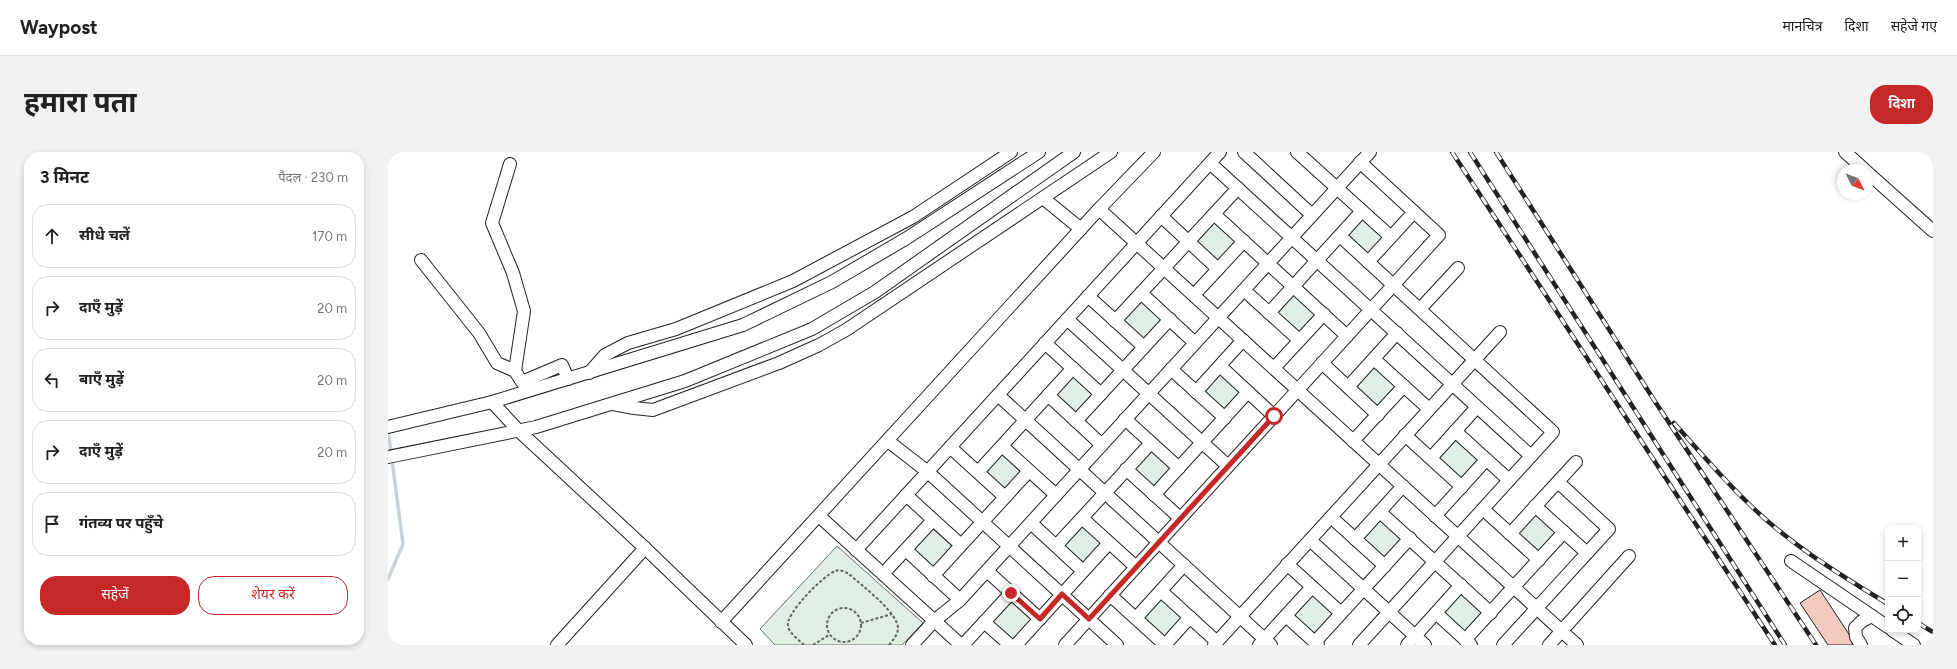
<!DOCTYPE html>
<html lang="hi">
<head>
<meta charset="utf-8">
<style>
  :root { --surface:#fff; --page:#f2f2f2; --text:#202124; --muted:#757577; --line:#e0e0e0; --accent:#c62828 }
  body { margin:0; font-family:Figtree,"Noto Sans Devanagari",sans-serif; background:var(--page); color:var(--text) }
  .controls { position:absolute; right:12px; bottom:12px; display:grid; overflow:hidden; border-radius:8px; box-shadow:0 2px 6px #0003 }
  .controls button { width:36px; height:36px; display:grid; place-items:center; padding:0; border:0; border-bottom:1px solid var(--line); background:var(--surface); color:var(--text); font:20px sans-serif }
  .compass { position:absolute; left:1449px; top:12px; width:36px; height:36px; border-radius:50%; background:var(--surface); box-shadow:0 2px 6px #0003; rotate:132deg }
  .stop { position:absolute; width:12px; height:12px; margin:-9px; border:3px solid #c62828; border-radius:50%; background:#fff }
  .stop.end { background:#c62828; border-color:#fff; box-shadow:0 1px 4px #0008 }
  .list { margin:0; padding:0; list-style:none }
  h2 { display:flex; justify-content:space-between; align-items:center; height:52px; margin:0; padding:0 16px; font-size:17px }
  h2 small { font-size:13px; font-weight:400; color:var(--muted) }
  .list li { display:grid; grid-template-columns:26px 1fr auto; gap:12px; align-items:center; box-sizing:border-box; height:64px; margin:0 8px 8px; padding:0 8px; border:1px solid var(--line); border-radius:16px }
  .list b { display:block; font-size:15px; white-space:nowrap }
  .list em { font-size:13px; font-style:normal; color:var(--muted) }
  .actions { display:flex; gap:8px; padding:12px 16px }
  .actions a { flex:1; padding:9px 0; border:1px solid var(--accent); border-radius:16px; text-align:center; font-size:14px; color:var(--accent) }
  .actions .main { background:var(--accent); color:#fff }
  .icon { flex:none; width:22px; height:22px; fill:none; stroke:currentColor; stroke-width:2; stroke-linecap:round; stroke-linejoin:round }
  .map { position:relative; flex:none; width:1545px; height:493px; overflow:hidden; border-radius:16px }
  header { display:flex; align-items:center; gap:24px; box-sizing:border-box; height:56px; padding:0 20px; background:var(--surface); border-bottom:1px solid var(--line) }
  header strong { font-size:19px }
  nav { display:flex; gap:22px; margin-inline-start:auto; font-size:14px }
  .intro { display:flex; align-items:center; justify-content:space-between; box-sizing:border-box; height:96px; padding:0 24px }
  h1 { margin:0; font-size:28px }
  .button { padding:10px 18px; border-radius:16px; background:var(--accent); color:#fff; font-size:14px; font-weight:700 }
  main { display:flex; gap:24px; padding:0 24px }
  aside { flex:1; background:var(--surface); border-radius:16px; box-shadow:0 2px 6px #0003 }
  .map>svg:first-child { display:block }
  .green { fill:#e0efe3; stroke:#6f6f6f }
  .lines { fill:none; stroke-linecap:round; stroke-linejoin:round }
  .stream { stroke:#c7d3dd; stroke-width:3.5 }
  .building { fill:#f3c9c0; stroke:#222 }
  .minor-casing { stroke:#222; stroke-width:14 }
  .path { stroke:#646464; stroke-width:2; stroke-dasharray:3 2; stroke-linecap:butt }
  .minor { stroke:#fff; stroke-width:12 }
  .rail-casing { stroke:#222; stroke-width:4.5 }
  .rail { stroke:#fff; stroke-width:3; stroke-dasharray:9; stroke-linecap:butt }
  .route { stroke:#c62828; stroke-width:5 }
</style>
</head>
<body>
<header>
<strong>Waypost</strong>
<nav><a>मानचित्र</a><a>दिशा</a><a>सहेजे गए</a></nav>
</header>
<div class="intro"><h1>हमारा पता</h1><a class="button">दिशा</a></div>
<main>
<aside>
<h2>3 मिनट<small>पैदल · 230 m</small></h2>
<ul class="list">
<li><svg class="icon" aria-label="ahead" viewBox="0 0 24 24"><path d="M12 20V5M6 11l6-6 6 6"/></svg><div><b>सीधे चलें</b></div><em>170 m</em></li>
<li><svg class="icon" aria-label="right" viewBox="0 0 24 24"><path d="M7 20v-9h11M14 6l5 5-5 5"/></svg><div><b>दाएँ मुड़ें</b></div><em>20 m</em></li>
<li><svg class="icon" aria-label="left" viewBox="0 0 24 24"><path d="M17 20v-9H6M10 6l-5 5 5 5"/></svg><div><b>बाएँ मुड़ें</b></div><em>20 m</em></li>
<li><svg class="icon" aria-label="right" viewBox="0 0 24 24"><path d="M7 20v-9h11M14 6l5 5-5 5"/></svg><div><b>दाएँ मुड़ें</b></div><em>20 m</em></li>
<li><svg class="icon" aria-label="arrive" viewBox="0 0 24 24"><path d="M6 21V4h12l-3 4 3 4H6"/></svg><div><b>गंतव्य पर पहुँचे</b></div></li>
</ul>
<div class="actions"><a class="main">सहेजें</a><a>शेयर करें</a></div>
</aside>
<div class="map">
<svg width="1545" height="493" viewBox="0 0 1545 493">
  <rect width="100%" height="100%" fill="#fff"/>
  <g class="green">
    <path d="M 977,63 L 1000,84 L 979,106 L 957,85 Z"/>
    <path d="M 828,69 L 851,90 L 830,112 L 808,91 Z"/>
    <path d="M 908,139 L 931,160 L 911,182 L 888,161 Z"/>
    <path d="M 753,147 L 775,167 L 755,190 L 733,169 Z"/>
    <path d="M 987,212 L 1010,233 L 990,255 L 967,234 Z"/>
    <path d="M 833,218 L 855,239 L 835,261 L 813,241 Z"/>
    <path d="M 686,221 L 708,242 L 688,264 L 665,243 Z"/>
    <path d="M 1067,284 L 1093,307 L 1074,329 L 1048,306 Z"/>
    <path d="M 763,295 L 786,316 L 766,338 L 743,318 Z"/>
    <path d="M 614,299 L 637,320 L 617,342 L 594,321 Z"/>
    <path d="M 1145,358 L 1172,381 L 1152,403 L 1126,380 Z"/>
    <path d="M 990,364 L 1016,388 L 997,410 L 971,386 Z"/>
    <path d="M 693,371 L 716,391 L 695,413 L 673,393 Z"/>
    <path d="M 544,376 L 567,397 L 547,419 L 524,398 Z"/>
    <path d="M 449,394 L 535,471 L 514,493 L 387,493 L 372,477 Z"/>
    <path d="M 1072,437 L 1098,460 L 1078,483 L 1052,459 Z"/>
    <path d="M 922,440 L 948,463 L 929,485 L 902,462 Z"/>
    <path d="M 773,445 L 796,466 L 776,488 L 753,467 Z"/>
    <path d="M 621,447 L 644,468 L 624,490 L 601,469 Z"/>
  </g>
  <g class="lines">
    <path class="stream" d="M 0,427 L 15,392 L 0,278"/>
  </g>
  <path class="building" d="M 1432,438 L 1468,493 L 1440,493 L 1412,451 Z"/>
  <g class="lines">
    <defs>
      <g id="minor">
        <path d="M 856,0 L 924,63"/>
        <path d="M 909,0 L 1003,85"/>
        <path d="M 1457,0 L 1477,18"/>
        <path d="M 822,11 L 1143,304"/>
        <path d="M 122,12 L 104,71 L 125,121 L 136,159 L 127,219"/>
        <path d="M 1479,20 L 1545,79"/>
        <path d="M 655,46 L 693,77"/>
        <path d="M 711,57 L 1189,493"/>
        <path d="M 826,62 L 959,184"/>
        <path d="M 773,64 L 830,117"/>
        <path d="M 952,84 L 1165,280 L 971,493"/>
        <path d="M 33,108 L 91,181 L 109,211 L 127,219 L 134,230 L 174,213 L 180,227"/>
        <path d="M 980,110 L 1026,60"/>
        <path d="M 856,138 L 911,188"/>
        <path d="M 753,141 L 807,191"/>
        <path d="M 806,143 L 856,89"/>
        <path d="M 700,144 L 756,195"/>
        <path d="M 1032,157 L 1070,116"/>
        <path d="M 881,161 L 974,59"/>
        <path d="M 679,167 L 840,314"/>
        <path d="M 727,169 L 850,36"/>
        <path d="M 657,191 L 713,242"/>
        <path d="M 986,207 L 1041,257"/>
        <path d="M 934,211 L 990,263"/>
        <path d="M 832,214 L 886,264"/>
        <path d="M 886,216 L 936,162"/>
        <path d="M 783,217 L 837,266"/>
        <path d="M 201,221 L 217,203 L 240,191 L 288,177 L 405,129 L 525,65 L 623,0"/>
        <path d="M 960,235 L 1009,181"/>
        <path d="M 808,240 L 855,188"/>
        <path d="M 610,243 L 883,493"/>
        <path d="M 660,243 L 714,293"/>
        <path d="M 104,250 L 130,278 L 257,396"/>
        <path d="M 225,252 L 246,256 L 265,258 L 391,211 L 431,193 L 458,178 L 723,0"/>
        <path d="M 737,267 L 791,316"/>
        <path d="M 688,269 L 782,167"/>
        <path d="M 0,275 L 104,250 L 355,173 L 444,130 L 519,86 L 651,0"/>
        <path d="M 1067,279 L 1121,328"/>
        <path d="M 1017,283 L 1074,335"/>
        <path d="M 500,289 L 540,320 L 729,493"/>
        <path d="M 965,289 L 1016,234"/>
        <path d="M 614,294 L 668,343"/>
        <path d="M 562,295 L 617,345"/>
        <path d="M 0,305 L 148,275 L 297,229 L 424,177 L 487,140 L 686,0"/>
        <path d="M 1043,306 L 1089,255"/>
        <path d="M 738,317 L 792,366"/>
        <path d="M 590,320 L 685,216"/>
        <path d="M 518,343 L 573,393"/>
        <path d="M 766,343 L 860,240"/>
        <path d="M 1147,354 L 1199,401"/>
        <path d="M 1095,357 L 1151,408"/>
        <path d="M 992,360 L 1103,461"/>
        <path d="M 431,364 L 573,493"/>
        <path d="M 1047,364 L 1098,308"/>
        <path d="M 943,365 L 997,414"/>
        <path d="M 694,366 L 748,415"/>
        <path d="M 643,371 L 695,419"/>
        <path d="M 1122,382 L 1188,310"/>
        <path d="M 967,387 L 1015,334"/>
        <path d="M 922,388 L 1037,493"/>
        <path d="M 668,394 L 763,291"/>
        <path d="M 468,398 L 832,0"/>
        <path d="M 518,398 L 572,448"/>
        <path d="M 1403,409 L 1500,475"/>
        <path d="M 899,412 L 953,461"/>
        <path d="M 599,419 L 652,467"/>
        <path d="M 495,422 L 545,368"/>
        <path d="M 545,424 L 641,319"/>
        <path d="M 773,439 L 829,490"/>
        <path d="M 722,443 L 777,493"/>
        <path d="M 1048,461 L 1083,493"/>
        <path d="M 898,464 L 930,493"/>
        <path d="M 748,466 L 796,413"/>
        <path d="M 333,470 L 711,57 L 766,0"/>
        <path d="M 596,470 L 622,493"/>
        <path d="M 1504,478 L 1526,493"/>
        <path d="M 1077,488 L 1176,380"/>
        <path d="M 927,490 L 1022,386"/>
        <path d="M 169,493 L 257,396 L 358,493"/>
        <path d="M 524,493 L 546,469 L 572,448 L 982,0"/>
        <path d="M 575,493 L 623,441"/>
        <path d="M 628,493 L 721,391"/>
        <path d="M 677,493 L 1051,83 L 972,10"/>
        <path d="M 777,493 L 802,465"/>
        <path d="M 826,493 L 1112,180"/>
        <path d="M 871,493 L 924,435"/>
        <path d="M 1019,493 L 1073,433"/>
        <path d="M 1115,493 L 1221,377 L 1170,330"/>
        <path d="M 1161,493 L 1241,404"/>
        <path d="M 1473,493 L 1468,485 L 1467,476 L 1474,469 L 1484,464"/>
      </g>
    </defs>
    <use href="#minor" class="minor-casing"/>
    <g class="path">
      <circle cx="456" cy="473" r="17"/>
      <path d="M 473,471 L 504,462"/>
      <path d="M 416,493 C 411,488 401,481 400,474 C 397,462 435,424 447,419 C 452,417 457,420 461,422 C 473,433 511,461 510,477 C 509,484 505,488 501,493"/>
      <path d="M 425,493 L 441,483"/>
    </g>
    <use href="#minor" class="minor"/>
    <defs>
      <g id="rail">
        <path d="M 1064,0 L 1387,493"/>
        <path d="M 1082,0 L 1397,493"/>
        <path d="M 1108,0 L 1266,248 L 1428,493"/>
        <path d="M 1286,271 C 1310,298 1334,326 1360,351 C 1401,392 1451,422 1500,452"/>
        <path d="M 1530,471 L 1545,480"/>
      </g>
    </defs>
    <use href="#rail" class="rail-casing"/>
    <use href="#rail" class="rail"/>
  </g>
  <g class="lines">
    <path class="route" d="M 623,441 L 652,467 L 674,442 L 701,467 L 886,264"/>
  </g>
</svg>
<div class="controls">
<button>+</button>
<button>−</button>
<button><svg class="icon" aria-label="locate" viewBox="0 0 24 24"><circle cx="12" cy="12" r="6"/><path d="M12 2v4M12 18v4M2 12h4M18 12h4"/></svg></button>
</div>
<svg class="compass" viewBox="-18 -18 36 36"><path d="M0-13l5 13h-10z" fill="#e53935"/><path d="M0 13l5-13h-10z" fill="#757577"/></svg>
<div class="stop" style="left:886px;top:264px"></div>
<div class="stop end" style="left:623px;top:441px"></div>
</div>
</main>
</body>
</html>
